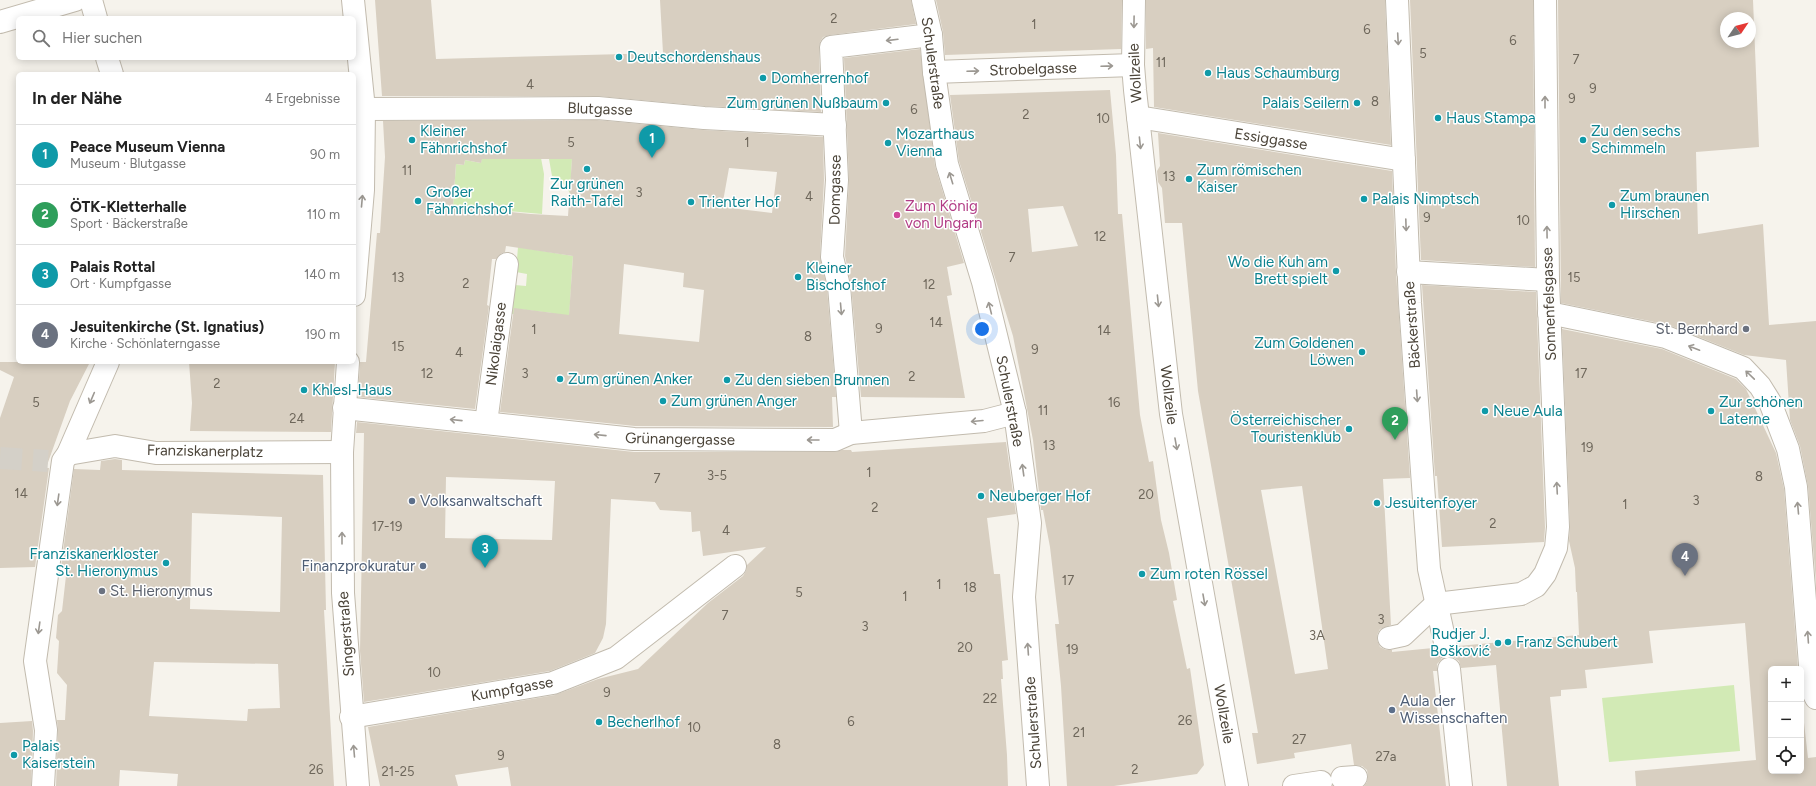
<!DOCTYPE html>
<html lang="de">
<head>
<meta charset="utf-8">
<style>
  :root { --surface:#fff; --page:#f2f2f2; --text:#222; --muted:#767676; --line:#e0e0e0; --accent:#0b8043 }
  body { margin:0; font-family:Figtree,sans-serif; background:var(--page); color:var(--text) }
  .controls { position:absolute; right:12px; bottom:12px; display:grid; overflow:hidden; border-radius:6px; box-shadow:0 2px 10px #0003 }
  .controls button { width:36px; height:36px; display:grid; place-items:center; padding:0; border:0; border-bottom:1px solid var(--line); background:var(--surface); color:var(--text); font:20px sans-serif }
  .compass { position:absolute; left:1720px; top:12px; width:36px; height:36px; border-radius:50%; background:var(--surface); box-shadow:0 2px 10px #0003; rotate:55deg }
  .you { position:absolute; left:982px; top:329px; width:14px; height:14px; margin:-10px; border:3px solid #fff; border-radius:50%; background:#1a73e8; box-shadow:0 0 0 6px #1a73e833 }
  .badge { display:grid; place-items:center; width:26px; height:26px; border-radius:50%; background:var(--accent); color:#fff; font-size:13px; font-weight:700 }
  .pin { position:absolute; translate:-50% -33px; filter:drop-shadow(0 1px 2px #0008) }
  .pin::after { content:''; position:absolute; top:21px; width:14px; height:12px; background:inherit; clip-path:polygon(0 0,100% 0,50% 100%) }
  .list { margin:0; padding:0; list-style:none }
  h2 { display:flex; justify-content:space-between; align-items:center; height:52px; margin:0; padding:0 16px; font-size:17px }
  h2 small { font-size:13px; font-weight:400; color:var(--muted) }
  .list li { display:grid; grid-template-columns:26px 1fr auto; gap:12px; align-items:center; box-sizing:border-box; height:60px; padding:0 16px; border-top:1px solid var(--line) }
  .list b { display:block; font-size:15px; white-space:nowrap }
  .list p { margin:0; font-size:13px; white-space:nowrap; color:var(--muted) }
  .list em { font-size:13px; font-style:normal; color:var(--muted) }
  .icon { flex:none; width:22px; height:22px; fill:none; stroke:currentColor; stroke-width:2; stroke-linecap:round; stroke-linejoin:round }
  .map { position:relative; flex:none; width:1816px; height:786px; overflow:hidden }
  .search { position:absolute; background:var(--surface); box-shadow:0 2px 10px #0003; left:16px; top:16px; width:340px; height:44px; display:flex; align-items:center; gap:10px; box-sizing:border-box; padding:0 14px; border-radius:6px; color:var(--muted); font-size:15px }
  .panel { position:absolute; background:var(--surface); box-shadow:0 2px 10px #0003; left:16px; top:72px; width:340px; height:292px; border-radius:6px }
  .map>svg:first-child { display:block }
  .green { fill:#d2eab5 }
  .building { fill:#d8cfc1; fill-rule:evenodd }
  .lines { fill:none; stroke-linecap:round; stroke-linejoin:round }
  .street-tunnel { stroke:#d4d0c8; stroke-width:22; stroke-dasharray:22 11; stroke-linecap:butt }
  .street-casing { stroke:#c2bbae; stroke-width:24 }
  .street { stroke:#fff; stroke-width:22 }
  .oneway { stroke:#9c9892 }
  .culture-dot { fill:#0f9aa8; stroke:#fff; stroke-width:1.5 }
  .hotel-dot { fill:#d1479c; stroke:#fff; stroke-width:1.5 }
  .worship-dot { fill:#6b7280; stroke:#fff; stroke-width:1.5 }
  .service-dot { fill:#5c6f8a; stroke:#fff; stroke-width:1.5 }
  .labels { text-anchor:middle; stroke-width:3; stroke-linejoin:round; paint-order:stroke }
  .number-label { font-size:13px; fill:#6e675b }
  .culture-label { font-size:15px; fill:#0d838f; stroke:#fff; text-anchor:start }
  .street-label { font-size:15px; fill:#4b4439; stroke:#fff }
  .hotel-label { font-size:15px; fill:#b23c85; stroke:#fff; text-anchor:start }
  .worship-label { font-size:15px; fill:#5b616d; stroke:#fff; text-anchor:end }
  .service-label { font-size:15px; fill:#4e5e75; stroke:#fff; text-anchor:start }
</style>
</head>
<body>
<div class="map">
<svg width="1816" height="786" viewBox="0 0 1816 786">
  <rect width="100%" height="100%" fill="#f6f3ec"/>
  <g class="green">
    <path d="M 482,154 L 541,158 L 544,174 L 542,214 L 453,206 L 456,164 L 464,165 L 465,160 L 481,163 Z"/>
    <path d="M 549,159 L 572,159 L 570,193 L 559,178 L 552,176 Z"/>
    <path d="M 518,247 L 573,256 L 569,319 L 552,313 L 517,309 L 516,314 L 511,314 L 515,285 L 526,286 L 527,274 L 516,272 Z"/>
    <path d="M 1734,685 L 1740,751 L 1609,762 L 1602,698 Z"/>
  </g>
  <g class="building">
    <path d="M 375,0 L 431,0 L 436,59 L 663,53 L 660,0 L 911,0 L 916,24 L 830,35 L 823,37 L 820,42 L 819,48 L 821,112 L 705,106 L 598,96 L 382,96 Z"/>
    <path d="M 936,0 L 1122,0 L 1121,49 L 945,55 L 943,32 Z"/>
    <path d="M 1146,0 L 1385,0 L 1391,145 L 1154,107 L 1153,48 L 1146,49 Z"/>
    <path d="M 1410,0 L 1533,0 L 1535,267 L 1421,260 Z"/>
    <path d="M 1558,0 L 1753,0 L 1759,147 L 1696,152 L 1698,234 L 1763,224 L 1769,325 L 1816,321 L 1816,582 L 1808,486 L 1800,446 L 1790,420 L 1786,360 L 1744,355 L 1669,325 L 1561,303 ZM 1726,18 L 1750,18 L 1750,42 L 1726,42 Z"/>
    <path d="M 920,49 L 935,166 L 964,263 L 947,267 L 952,295 L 947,296 L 965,398 L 861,397 L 851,285 L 845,256 L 849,179 L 844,58 Z"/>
    <path d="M 1110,90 L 1116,155 L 1118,214 L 1122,214 L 1140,415 L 1149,462 L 1153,461 L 1161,520 L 1169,553 L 1177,600 L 1173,601 L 1187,669 L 1190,668 L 1204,765 L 1197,774 L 1114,786 L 1067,786 L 1061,686 L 1055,624 L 1059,624 L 1050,547 L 1043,510 L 1041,510 L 1033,440 L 1013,336 L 959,161 L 950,95 ZM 1063,206 L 1078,246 L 1032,252 L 1028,209 Z"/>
    <path d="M 597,120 L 703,130 L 823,137 L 824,180 L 820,256 L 827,288 L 836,397 L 832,397 L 833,427 L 635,426 L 500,412 L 514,308 L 569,315 L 573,256 L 506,246 L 505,252 L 502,253 L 496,259 L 492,259 L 487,305 L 489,306 L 475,409 L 358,397 L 360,362 L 366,362 L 377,233 L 380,233 L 385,157 L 383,121 ZM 482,159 L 572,159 L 568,216 L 531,214 L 453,206 L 456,164 L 464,165 L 465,160 L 481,163 ZM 729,168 L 777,172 L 772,213 L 722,207 ZM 624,264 L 684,273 L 683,287 L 704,290 L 699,342 L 619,334 Z"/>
    <path d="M 1158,133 L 1392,171 L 1396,272 L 1410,478 L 1383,479 L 1391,625 L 1380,629 L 1377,635 L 1377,640 L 1380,647 L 1386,650 L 1392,650 L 1392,652 L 1433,648 L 1437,655 L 1442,659 L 1437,664 L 1437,671 L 1433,671 L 1446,786 L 1364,786 L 1367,782 L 1368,776 L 1367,770 L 1362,766 L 1354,765 L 1351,744 L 1294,753 L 1295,758 L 1257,764 L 1252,733 L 1258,733 L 1198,391 L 1182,223 L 1165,223 L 1162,188 L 1158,182 L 1157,171 L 1160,166 ZM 1302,486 L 1328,669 L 1295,674 L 1261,490 Z"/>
    <path d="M 1422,285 L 1536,292 L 1545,527 L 1544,542 L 1442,547 L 1437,476 L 1435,476 Z"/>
    <path d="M 1562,329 L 1662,349 L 1736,379 L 1746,389 L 1776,453 L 1784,489 L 1798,669 L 1771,669 L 1771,771 L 1801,771 L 1801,696 L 1808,758 L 1816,757 L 1816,786 L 1636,786 L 1635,771 L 1756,760 L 1745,623 L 1649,631 L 1653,663 L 1585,670 L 1587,688 L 1561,690 L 1561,696 L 1550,697 L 1559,786 L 1507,786 L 1496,665 L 1461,668 L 1459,661 L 1453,657 L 1458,651 L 1458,646 L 1579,635 L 1577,592 L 1576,592 L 1575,568 L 1569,541 L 1570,526 Z"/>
    <path d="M 0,362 L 90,362 L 70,401 L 46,468 L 49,468 L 35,567 L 0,568 L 0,418 L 14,377 L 0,370 Z"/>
    <path d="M 189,362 L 335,362 L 331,432 L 190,431 L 192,403 Z"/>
    <path d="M 357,422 L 634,452 L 835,452 L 842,450 L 851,450 L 852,452 L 1006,442 L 1016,514 L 987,518 L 994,574 L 1000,574 L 1008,660 L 1002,661 L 1003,679 L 1001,679 L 1007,755 L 1008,786 L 511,786 L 508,767 L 455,775 L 458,786 L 380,786 L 368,727 L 555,695 L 598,679 L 638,669 L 708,603 L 743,576 L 746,571 L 747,565 L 766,547 L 703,556 L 700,531 L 692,532 L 691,512 L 660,510 L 655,502 L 611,499 L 606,624 L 603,638 L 595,653 L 550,671 L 364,702 L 360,651 L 364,433 L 356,433 ZM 446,477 L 555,481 L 552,540 L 445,538 Z"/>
    <path d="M 115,459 L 122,460 L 122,470 L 323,475 L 326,610 L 324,610 L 334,786 L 177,786 L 178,774 L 120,770 L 119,786 L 56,786 L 58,731 L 57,720 L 65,720 L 67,685 L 57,673 L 59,641 L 56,638 L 58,615 L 62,611 L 67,567 L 61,567 L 74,469 L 100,470 L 101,461 ZM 192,513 L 282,517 L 280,612 L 190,609 ZM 154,662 L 278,664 L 280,708 L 248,709 L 247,721 L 149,716 Z"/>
    <path d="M 32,721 L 33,731 L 31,786 L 0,786 L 0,723 Z"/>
  </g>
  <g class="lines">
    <path class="street-tunnel" d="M 0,458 L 48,461"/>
    <defs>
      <g id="street">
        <path d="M 91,0 L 96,18"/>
        <path d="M 353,0 L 364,109 L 363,190 L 354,295"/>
        <path d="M 923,0 L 931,35 L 934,72 L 947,164 L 983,282 L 1015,413 L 1030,523 L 1024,597 L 1038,786"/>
        <path d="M 1134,0 L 1133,65 L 1135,90 L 1171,414 L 1237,786"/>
        <path d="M 1397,0 L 1410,303 L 1429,569 L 1446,647"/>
        <path d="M 0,22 L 75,0"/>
        <path d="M 107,58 L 112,74"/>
        <path d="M 934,72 L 1133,65"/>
        <path d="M 364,109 L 598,108 L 704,118 L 835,125"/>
        <path d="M 1138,117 L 1404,160"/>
        <path d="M 1408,272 L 1548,280"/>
        <path d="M 1549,313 L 1666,337 L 1743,368 L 1760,386 L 1770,402 L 1788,449 L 1796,487 L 1812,690 L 1816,698"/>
        <path d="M 348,362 L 342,452 L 343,593 L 358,786"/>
        <path d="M 344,408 L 634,439 L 835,440 L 851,433 L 984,421 L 1015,413"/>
        <path d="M 486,423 L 507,264"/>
        <path d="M 851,433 L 839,286 L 832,257 L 837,180 L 831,47 L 931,35"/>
        <path d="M 68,454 L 115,446 L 156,453 L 342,452"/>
        <path d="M 1389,638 L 1403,635 L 1436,604 L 1521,594 L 1536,586 L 1545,574 L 1556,548 L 1558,527 L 1548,280 L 1545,0"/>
        <path d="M 1449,669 L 1461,786"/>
        <path d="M 351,717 L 553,683 L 616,658 L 735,566"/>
        <path d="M 1342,778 L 1356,777"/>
        <path d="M 43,786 L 46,730 L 35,661 L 63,461 L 68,454 L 108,362"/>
        <path d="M 1294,786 L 1321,782"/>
      </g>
    </defs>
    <use href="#street" class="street-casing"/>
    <use href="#street" class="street"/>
  </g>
  <defs><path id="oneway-shaft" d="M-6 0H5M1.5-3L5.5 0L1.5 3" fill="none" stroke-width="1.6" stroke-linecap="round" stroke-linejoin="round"/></defs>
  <g class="oneway">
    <use href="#oneway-shaft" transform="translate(1134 22) rotate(91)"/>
    <use href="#oneway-shaft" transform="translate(1398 39) rotate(87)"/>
    <use href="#oneway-shaft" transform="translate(892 40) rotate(173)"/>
    <use href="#oneway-shaft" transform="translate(1107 66) rotate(-2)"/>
    <use href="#oneway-shaft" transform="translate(973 71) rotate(-2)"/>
    <use href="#oneway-shaft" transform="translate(1545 102) rotate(-90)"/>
    <use href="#oneway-shaft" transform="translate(1140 143) rotate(84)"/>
    <use href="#oneway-shaft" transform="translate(951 178) rotate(-107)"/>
    <use href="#oneway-shaft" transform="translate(362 201) rotate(-85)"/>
    <use href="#oneway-shaft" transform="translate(1406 225) rotate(88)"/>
    <use href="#oneway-shaft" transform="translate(1547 232) rotate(-91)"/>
    <use href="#oneway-shaft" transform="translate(1158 301) rotate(84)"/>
    <use href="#oneway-shaft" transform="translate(990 308) rotate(-104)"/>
    <use href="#oneway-shaft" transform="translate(841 309) rotate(85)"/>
    <use href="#oneway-shaft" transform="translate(1694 348) rotate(-159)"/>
    <use href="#oneway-shaft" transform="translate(1750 375) rotate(-136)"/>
    <use href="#oneway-shaft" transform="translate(1417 396) rotate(86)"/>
    <use href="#oneway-shaft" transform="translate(92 398) rotate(113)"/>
    <use href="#oneway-shaft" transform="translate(456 420) rotate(-174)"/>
    <use href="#oneway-shaft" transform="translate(977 421) rotate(175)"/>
    <use href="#oneway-shaft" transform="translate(600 435) rotate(-174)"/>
    <use href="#oneway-shaft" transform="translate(813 440) rotate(-180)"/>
    <use href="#oneway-shaft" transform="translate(1176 444) rotate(80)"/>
    <use href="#oneway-shaft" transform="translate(1023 470) rotate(-98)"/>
    <use href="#oneway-shaft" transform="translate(1557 488) rotate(-93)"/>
    <use href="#oneway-shaft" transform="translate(58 500) rotate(98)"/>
    <use href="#oneway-shaft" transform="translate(1798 508) rotate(-95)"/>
    <use href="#oneway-shaft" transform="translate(342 538) rotate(-90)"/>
    <use href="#oneway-shaft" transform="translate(1204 600) rotate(80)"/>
    <use href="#oneway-shaft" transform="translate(39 628) rotate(98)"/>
    <use href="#oneway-shaft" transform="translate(1808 637) rotate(-94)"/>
    <use href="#oneway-shaft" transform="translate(1028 649) rotate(-94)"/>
    <use href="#oneway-shaft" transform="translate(354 751) rotate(-95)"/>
  </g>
  <g class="culture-dot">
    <circle cx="619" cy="57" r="4"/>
    <circle cx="1208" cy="73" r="4"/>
    <circle cx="763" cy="78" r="4"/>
    <circle cx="886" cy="103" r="4"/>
    <circle cx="1357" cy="103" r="4"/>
    <circle cx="1438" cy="118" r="4"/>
    <circle cx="412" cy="140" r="4"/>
    <circle cx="1583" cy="140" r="4"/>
    <circle cx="888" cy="143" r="4"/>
    <circle cx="587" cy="169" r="4"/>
    <circle cx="1189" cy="179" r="4"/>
    <circle cx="1364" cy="199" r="4"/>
    <circle cx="418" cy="201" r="4"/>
    <circle cx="691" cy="202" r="4"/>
    <circle cx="1612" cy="205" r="4"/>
    <circle cx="1336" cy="271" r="4"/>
    <circle cx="798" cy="277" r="4"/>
    <circle cx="1362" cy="352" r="4"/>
    <circle cx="560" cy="379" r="4"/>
    <circle cx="727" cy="380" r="4"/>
    <circle cx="304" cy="390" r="4"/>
    <circle cx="663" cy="401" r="4"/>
    <circle cx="1485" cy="411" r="4"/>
    <circle cx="1711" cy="411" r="4"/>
    <circle cx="1349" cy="429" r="4"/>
    <circle cx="981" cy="496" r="4"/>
    <circle cx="1377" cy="503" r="4"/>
    <circle cx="166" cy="563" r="4"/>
    <circle cx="1142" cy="574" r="4"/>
    <circle cx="1508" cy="642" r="4"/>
    <circle cx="1498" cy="643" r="4"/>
    <circle cx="599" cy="722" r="4"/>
    <circle cx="14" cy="755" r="4"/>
  </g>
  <circle class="hotel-dot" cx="897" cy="215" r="4"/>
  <g class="worship-dot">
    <circle cx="1746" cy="329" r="4"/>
    <circle cx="102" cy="591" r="4"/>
  </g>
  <g class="service-dot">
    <circle cx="412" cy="501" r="4"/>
    <circle cx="423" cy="566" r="4"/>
    <circle cx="1392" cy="710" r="4"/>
  </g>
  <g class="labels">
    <g class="number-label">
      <text x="834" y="23">2</text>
      <text x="1034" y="29">1</text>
      <text x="1367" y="34">6</text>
      <text x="1513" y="45">6</text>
      <text x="1423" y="58">5</text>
      <text x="1576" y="64">7</text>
      <text x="1161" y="67">11</text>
      <text x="530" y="89">4</text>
      <text x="1593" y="93">9</text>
      <text x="1572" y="103">9</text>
      <text x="1375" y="106">8</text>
      <text x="914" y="114">6</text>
      <text x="1026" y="119">2</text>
      <text x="1103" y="123">10</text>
      <text x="571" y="147">5</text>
      <text x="747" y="147">1</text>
      <text x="407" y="175">11</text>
      <text x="1169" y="181">13</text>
      <text x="639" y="197">3</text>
      <text x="809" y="201">4</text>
      <text x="1427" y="222">9</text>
      <text x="1523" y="225">10</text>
      <text x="1100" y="241">12</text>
      <text x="1012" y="262">7</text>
      <text x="398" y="282">13</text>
      <text x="1574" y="282">15</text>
      <text x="466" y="288">2</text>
      <text x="929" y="289">12</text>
      <text x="936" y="327">14</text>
      <text x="879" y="333">9</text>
      <text x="534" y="334">1</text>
      <text x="1104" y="335">14</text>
      <text x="808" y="341">8</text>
      <text x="398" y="351">15</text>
      <text x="1035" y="354">9</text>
      <text x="459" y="357">4</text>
      <text x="427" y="378">12</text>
      <text x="525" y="378">3</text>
      <text x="1581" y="378">17</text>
      <text x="912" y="381">2</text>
      <text x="217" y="388">2</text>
      <text x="36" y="407">5</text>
      <text x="1114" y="407">16</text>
      <text x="1043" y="415">11</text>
      <text x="297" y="423">24</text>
      <text x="1049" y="450">13</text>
      <text x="1587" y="452">19</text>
      <text x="869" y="477">1</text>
      <text x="717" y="480">3-5</text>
      <text x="1759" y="481">8</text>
      <text x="657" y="483">7</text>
      <text x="21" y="498">14</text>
      <text x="1146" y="499">20</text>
      <text x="1696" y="505">3</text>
      <text x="1625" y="509">1</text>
      <text x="875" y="512">2</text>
      <text x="1493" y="528">2</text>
      <text x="387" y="531">17-19</text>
      <text x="726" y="535">4</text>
      <text x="1068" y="585">17</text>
      <text x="939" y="589">1</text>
      <text x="970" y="592">18</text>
      <text x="799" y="597">5</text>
      <text x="905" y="601">1</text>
      <text x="725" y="620">7</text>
      <text x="1381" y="624">3</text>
      <text x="865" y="631">3</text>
      <text x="1317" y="640">3A</text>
      <text x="965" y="652">20</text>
      <text x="1072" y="654">19</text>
      <text x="434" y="677">10</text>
      <text x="607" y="697">9</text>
      <text x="990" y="703">22</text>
      <text x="1185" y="725">26</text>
      <text x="851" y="726">6</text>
      <text x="694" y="732">10</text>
      <text x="1079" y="737">21</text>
      <text x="1299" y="744">27</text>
      <text x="777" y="749">8</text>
      <text x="501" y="760">9</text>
      <text x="1386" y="761">27a</text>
      <text x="316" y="774">26</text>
      <text x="1135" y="774">2</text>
      <text x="398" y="776">21-25</text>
    </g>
    <g class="culture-label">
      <text x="627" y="62">Deutschordenshaus</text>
      <text x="1216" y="78">Haus Schaumburg</text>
      <text x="771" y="83">Domherrenhof</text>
      <text x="878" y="108" text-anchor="end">Zum grünen Nußbaum</text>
      <text x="1349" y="108" text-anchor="end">Palais Seilern</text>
      <text x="1446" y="123">Haus Stampa</text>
      <text x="420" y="136">Kleiner<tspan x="420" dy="17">Fähnrichshof</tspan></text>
      <text x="1591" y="136">Zu den sechs<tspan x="1591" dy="17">Schimmeln</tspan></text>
      <text x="896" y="139">Mozarthaus<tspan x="896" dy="17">Vienna</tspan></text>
      <text x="1197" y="175">Zum römischen<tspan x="1197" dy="17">Kaiser</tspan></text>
      <text x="587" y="189" text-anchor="middle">Zur grünen<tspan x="587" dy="17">Raith-Tafel</tspan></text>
      <text x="426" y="197">Großer<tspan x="426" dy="17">Fähnrichshof</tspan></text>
      <text x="1620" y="201">Zum braunen<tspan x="1620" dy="17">Hirschen</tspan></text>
      <text x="1372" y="204">Palais Nimptsch</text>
      <text x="699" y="207">Trienter Hof</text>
      <text x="1328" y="267" text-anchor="end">Wo die Kuh am<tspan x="1328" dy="17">Brett spielt</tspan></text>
      <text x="806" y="273">Kleiner<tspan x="806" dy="17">Bischofshof</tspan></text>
      <text x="1354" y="348" text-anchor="end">Zum Goldenen<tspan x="1354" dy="17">Löwen</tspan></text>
      <text x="568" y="384">Zum grünen Anker</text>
      <text x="735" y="385">Zu den sieben Brunnen</text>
      <text x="312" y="395">Khlesl-Haus</text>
      <text x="671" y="406">Zum grünen Anger</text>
      <text x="1719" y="407">Zur schönen<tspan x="1719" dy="17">Laterne</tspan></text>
      <text x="1493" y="416">Neue Aula</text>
      <text x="1341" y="425" text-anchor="end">Österreichischer<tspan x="1341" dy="17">Touristenklub</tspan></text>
      <text x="989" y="501">Neuberger Hof</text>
      <text x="1385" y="508">Jesuitenfoyer</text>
      <text x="158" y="559" text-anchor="end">Franziskanerkloster<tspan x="158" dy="17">St. Hieronymus</tspan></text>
      <text x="1150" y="579">Zum roten Rössel</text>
      <text x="1490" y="639" text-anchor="end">Rudjer J.<tspan x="1490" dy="17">Bošković</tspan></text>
      <text x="1516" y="647">Franz Schubert</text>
      <text x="607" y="727">Becherlhof</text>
      <text x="22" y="751">Palais<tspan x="22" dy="17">Kaiserstein</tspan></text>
    </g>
    <g class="street-label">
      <text transform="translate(933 63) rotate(82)" y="5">Schulerstraße</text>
      <text transform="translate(1033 69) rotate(-2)" y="5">Strobelgasse</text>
      <text transform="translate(1135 73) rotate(-93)" y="5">Wollzeile</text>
      <text transform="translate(600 109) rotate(2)" y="5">Blutgasse</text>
      <text transform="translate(1271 139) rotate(9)" y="5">Essiggasse</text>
      <text transform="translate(835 190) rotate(-89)" y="5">Domgasse</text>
      <text transform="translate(1549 304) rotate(-92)" y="5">Sonnenfelsgasse</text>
      <text transform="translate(1412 325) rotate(-94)" y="5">Bäckerstraße</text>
      <text transform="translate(496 344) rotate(-83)" y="5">Nikolaigasse</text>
      <text transform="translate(1169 395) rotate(83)" y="5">Wollzeile</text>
      <text transform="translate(1010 401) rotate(79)" y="5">Schulerstraße</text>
      <text transform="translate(680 439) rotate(1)" y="5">Grünangergasse</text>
      <text transform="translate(205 451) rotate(1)" y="5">Franziskanerplatz</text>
      <text transform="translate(346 634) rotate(-94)" y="5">Singerstraße</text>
      <text transform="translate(512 689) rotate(-10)" y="5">Kumpfgasse</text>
      <text transform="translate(1224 714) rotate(80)" y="5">Wollzeile</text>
      <text transform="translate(1033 723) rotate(-94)" y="5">Schulerstraße</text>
    </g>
    <g class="hotel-label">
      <text x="905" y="211">Zum König<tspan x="905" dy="17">von Ungarn</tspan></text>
    </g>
    <g class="worship-label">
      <text x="1738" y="334">St. Bernhard</text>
      <text x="110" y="596" text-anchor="start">St. Hieronymus</text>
    </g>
    <g class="service-label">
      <text x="420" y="506">Volksanwaltschaft</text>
      <text x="415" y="571" text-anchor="end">Finanzprokuratur</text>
      <text x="1400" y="706">Aula der<tspan x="1400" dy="17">Wissenschaften</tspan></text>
    </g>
  </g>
</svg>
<div class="controls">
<button>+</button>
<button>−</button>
<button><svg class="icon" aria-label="locate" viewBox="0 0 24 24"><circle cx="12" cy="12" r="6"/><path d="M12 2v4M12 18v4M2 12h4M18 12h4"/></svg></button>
</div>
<svg class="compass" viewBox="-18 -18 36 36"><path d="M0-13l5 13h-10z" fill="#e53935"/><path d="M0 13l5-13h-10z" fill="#767676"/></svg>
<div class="you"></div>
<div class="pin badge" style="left:652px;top:158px;background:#0f9aa8">1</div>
<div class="pin badge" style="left:1395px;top:440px;background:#2e9e5b">2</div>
<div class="pin badge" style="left:485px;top:568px;background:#0f9aa8">3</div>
<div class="pin badge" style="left:1685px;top:576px;background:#6b7280">4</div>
<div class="search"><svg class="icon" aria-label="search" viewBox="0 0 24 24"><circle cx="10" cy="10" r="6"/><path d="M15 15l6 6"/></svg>Hier suchen</div>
<section class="panel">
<h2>In der Nähe<small>4 Ergebnisse</small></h2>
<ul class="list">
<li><span class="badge" style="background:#0f9aa8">1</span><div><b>Peace Museum Vienna</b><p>Museum · Blutgasse</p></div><em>90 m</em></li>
<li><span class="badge" style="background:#2e9e5b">2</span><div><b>ÖTK-Kletterhalle</b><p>Sport · Bäckerstraße</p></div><em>110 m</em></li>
<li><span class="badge" style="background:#0f9aa8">3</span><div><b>Palais Rottal</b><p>Ort · Kumpfgasse</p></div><em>140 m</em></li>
<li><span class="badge" style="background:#6b7280">4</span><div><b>Jesuitenkirche (St. Ignatius)</b><p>Kirche · Schönlaterngasse</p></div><em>190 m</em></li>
</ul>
</section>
</div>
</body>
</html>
